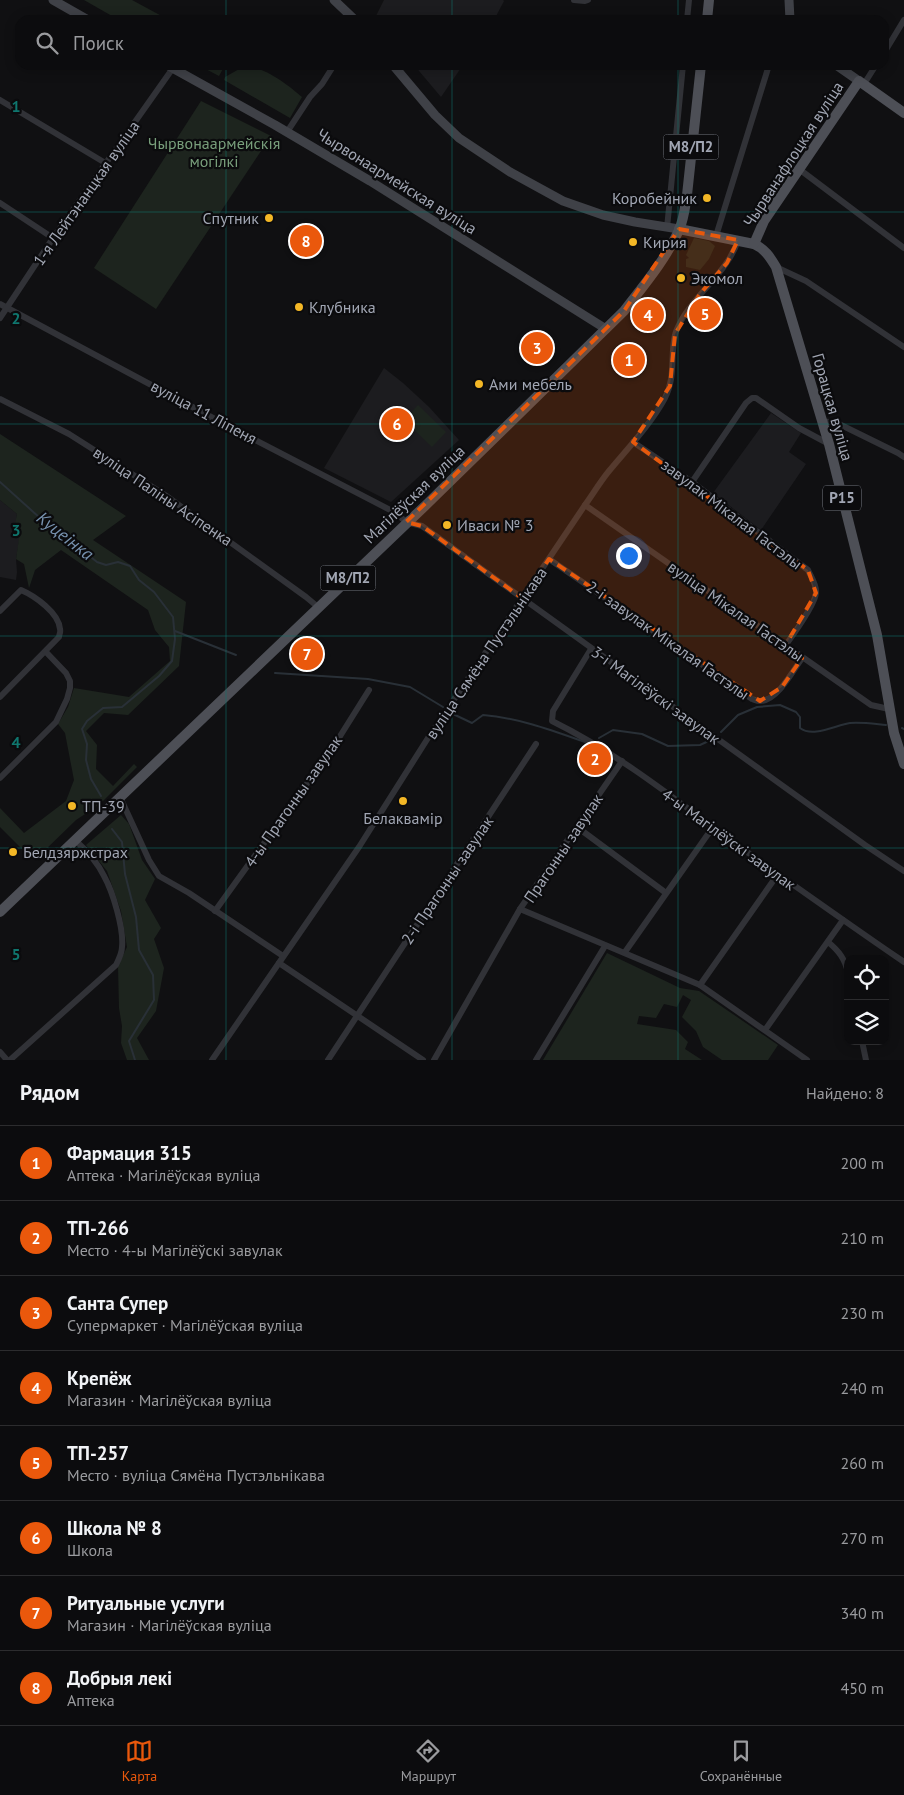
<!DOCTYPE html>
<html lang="ru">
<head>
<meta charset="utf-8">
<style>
  :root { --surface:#0c0c0e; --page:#151517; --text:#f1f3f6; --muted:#9a9b9e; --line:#2c2c2e; --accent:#ea580c }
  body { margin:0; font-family:"PT Sans",sans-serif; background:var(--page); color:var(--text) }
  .controls { position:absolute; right:15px; bottom:15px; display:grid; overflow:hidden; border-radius:10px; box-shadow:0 2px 12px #0003 }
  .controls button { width:45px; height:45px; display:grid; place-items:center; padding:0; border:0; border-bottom:1px solid var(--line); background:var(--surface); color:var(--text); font:25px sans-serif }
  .you { position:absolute; left:628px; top:555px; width:18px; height:18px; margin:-12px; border:4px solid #fff; border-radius:50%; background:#1a73e8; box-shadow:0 0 0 8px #1a73e833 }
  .badge { display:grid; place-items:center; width:32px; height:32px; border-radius:50%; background:var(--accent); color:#fff; font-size:16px; font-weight:700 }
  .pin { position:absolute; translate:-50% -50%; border:2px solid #fff; box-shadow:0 1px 5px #0006 }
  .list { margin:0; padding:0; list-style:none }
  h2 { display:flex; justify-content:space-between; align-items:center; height:65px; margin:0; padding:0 20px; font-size:21px }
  h2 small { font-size:16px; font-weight:400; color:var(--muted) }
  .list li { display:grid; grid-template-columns:32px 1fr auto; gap:15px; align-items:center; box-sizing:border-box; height:75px; padding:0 20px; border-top:1px solid var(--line) }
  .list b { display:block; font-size:19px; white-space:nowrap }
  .list p { margin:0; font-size:16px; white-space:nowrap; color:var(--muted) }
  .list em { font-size:16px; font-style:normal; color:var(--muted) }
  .icon { flex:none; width:28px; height:28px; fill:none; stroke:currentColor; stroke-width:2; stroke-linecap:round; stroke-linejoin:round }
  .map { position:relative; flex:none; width:904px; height:1060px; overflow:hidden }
  .search { position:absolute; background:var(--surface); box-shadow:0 2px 12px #0003; left:15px; right:15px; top:15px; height:55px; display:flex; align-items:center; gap:12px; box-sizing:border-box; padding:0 18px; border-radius:15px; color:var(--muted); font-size:19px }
  .sheet { height:665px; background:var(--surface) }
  nav { display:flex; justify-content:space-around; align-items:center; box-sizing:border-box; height:70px; border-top:1px solid var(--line); background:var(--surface); font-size:14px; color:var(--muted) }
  nav a { display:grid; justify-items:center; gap:2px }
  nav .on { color:var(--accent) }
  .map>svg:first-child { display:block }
  .built { fill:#1c1c1f }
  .green { fill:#1d241e }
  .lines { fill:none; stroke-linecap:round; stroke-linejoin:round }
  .stream { stroke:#293037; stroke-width:2 }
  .street { stroke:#313237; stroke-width:6 }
  .secondary { stroke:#3f4147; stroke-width:9 }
  .primary { stroke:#4d4f56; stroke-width:10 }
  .marked { fill:#e8590c; fill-opacity:0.2; stroke:#e8590c; stroke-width:4; stroke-dasharray:10 6; stroke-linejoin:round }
  .grid { fill:none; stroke:#0f766e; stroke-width:1; stroke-opacity:0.55 }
  .poi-dot { fill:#f3b726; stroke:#0b0b0d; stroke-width:2 }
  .labels { text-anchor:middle; stroke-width:4.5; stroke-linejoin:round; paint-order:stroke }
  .shield { fill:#0b0b0d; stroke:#747881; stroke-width:1 }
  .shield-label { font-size:15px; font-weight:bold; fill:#a1a6b3 }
  .park-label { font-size:16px; fill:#789e7b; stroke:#0b0b0d }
  .street-label { font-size:16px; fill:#a1a6b3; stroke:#0b0b0d }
  .poi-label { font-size:16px; fill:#a1a6b3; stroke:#0b0b0d; text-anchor:start }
  .water-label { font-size:18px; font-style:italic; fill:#7792af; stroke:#0b0b0d }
  .grid-label { font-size:16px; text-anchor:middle; font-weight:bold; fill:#0f766e; stroke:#0b0b0d; stroke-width:4.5; stroke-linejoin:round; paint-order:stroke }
</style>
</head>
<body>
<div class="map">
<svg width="904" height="1060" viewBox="0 0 904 1060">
  <rect width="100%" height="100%" fill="#101012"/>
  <g class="built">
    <path d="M 384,0 L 503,0 L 504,1 L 494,20 L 374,20 Z"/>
    <path d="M 414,65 L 463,65 L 441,97 Z"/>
    <path d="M 384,368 L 403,383 L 429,407 L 459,440 L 391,502 L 324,468 Z"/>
    <path d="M 771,413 L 801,433 L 789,452 L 806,464 L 761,530 L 713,493 Z"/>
    <path d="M 0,500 L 17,514 L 15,529 L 21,530 L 16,559 L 17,572 L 16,580 L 0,577 Z"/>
  </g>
  <g class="green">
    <path d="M 84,0 L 132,0 L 169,20 L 119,20 Z"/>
    <path d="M 198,65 L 225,65 L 219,76 Z"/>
    <path d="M 243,65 C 261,65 289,85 302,97 L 290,118 L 224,80 L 225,77 L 241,68 Z"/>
    <path d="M 201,101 L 271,136 L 156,309 L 94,268 Z"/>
    <path d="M 694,238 L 709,241 L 715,246 L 709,259 L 700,270 L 686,267 L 686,259 L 689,258 L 686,255 Z"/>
    <path d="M 418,405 L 446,432 L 432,447 L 404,420 Z"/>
    <path d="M 0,434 L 126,516 L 93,540 L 186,602 L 179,666 L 128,715 L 104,713 L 86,731 L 97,745 L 96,769 L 113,786 L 134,764 L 137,767 L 100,804 L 76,820 L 42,853 L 28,855 L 0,827 L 0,808 L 24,833 L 66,801 L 74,780 L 65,733 L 58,724 L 68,707 L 74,688 L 129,697 L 170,661 L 169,647 L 155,630 L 148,610 L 61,550 L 35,570 L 29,588 L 24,564 L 16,559 L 20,531 L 14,529 L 17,514 L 0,500 Z"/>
    <path d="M 121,815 L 129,824 L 142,860 L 155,879 L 145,900 L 161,928 L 154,939 L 164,968 L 156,1011 L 137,1038 L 149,1060 L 127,1060 L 121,1043 L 122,1026 L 119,1008 L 118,966 L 127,947 L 121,911 L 107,871 L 86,845 Z"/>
    <path d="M 607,953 L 680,988 L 699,991 L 778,1045 L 768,1060 L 722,1060 L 703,1047 L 696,1031 L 682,1017 L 691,1000 L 683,995 L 677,1007 L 664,1004 L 656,1018 L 639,1016 L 637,1024 L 676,1030 L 688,1042 L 685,1049 L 702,1060 L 543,1060 Z"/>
  </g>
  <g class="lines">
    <g class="stream">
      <path d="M 0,482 L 50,527 L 81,549 L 97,562 L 106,565 L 118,562 L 130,566 L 139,580 L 154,592 L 173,617 L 175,639 L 172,661 L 159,676 L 122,707 L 103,708 L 87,721 L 82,729 L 87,744 L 86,760 L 91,779 L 101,796"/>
      <path d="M 175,631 L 236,655"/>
      <path d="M 275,673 L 368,679 L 410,687 L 443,707"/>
      <path d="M 453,714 L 472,723 L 483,715 C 519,718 551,730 585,742"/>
      <path d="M 902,728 L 904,729"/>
      <path d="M 721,732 L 738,715 L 757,707 L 780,705 L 796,712 L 800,717 L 800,728 C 813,738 836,725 850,723 C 862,722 875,724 886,725"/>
      <path d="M 599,738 L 613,730 L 642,734 L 668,746 L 700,745 L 713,739"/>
      <path d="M 112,829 L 122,842 L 125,874 L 136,917 L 139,950 L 153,975 L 154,1000 L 129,1041 L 135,1060"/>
    </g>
    <g class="street">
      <path d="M 574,0 L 585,1 L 588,0"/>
      <path d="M 687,20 L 689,0"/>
      <path d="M 884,53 L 904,20"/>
      <path d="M 864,84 L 876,65"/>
      <path d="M 0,100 L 107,164"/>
      <path d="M 287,132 L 310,97 L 322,84 L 334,65"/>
      <path d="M 799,169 L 904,248"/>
      <path d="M 0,203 L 53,238"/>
      <path d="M 667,228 L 683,65"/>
      <path d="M 716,236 L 769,65"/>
      <path d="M 776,267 L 806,281 L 904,347"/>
      <path d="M 0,304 L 213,418 L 396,513 L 406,522 L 422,526 L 865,845 L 904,871"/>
      <path d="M 0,318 L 53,238 L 173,68"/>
      <path d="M 0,399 L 69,434 L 165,495 L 306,597 L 318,607"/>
      <path d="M 821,421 L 837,423 L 898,453 L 904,457"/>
      <path d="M 633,442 L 692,482 L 808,570 C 811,577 817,585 816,593 C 815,605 793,635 785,646"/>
      <path d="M 692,482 L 746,403 L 752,398 L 756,398 L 799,428 L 829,444"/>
      <path d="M 585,505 L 871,705 L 889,709"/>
      <path d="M 549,559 L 752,699 C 755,700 757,701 760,701 C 777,701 793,671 802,658"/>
      <path d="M 0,611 L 21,590 C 35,596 59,613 60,629 C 61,632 59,635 59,637 L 0,697"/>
      <path d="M 591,649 L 553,711 L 552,721 C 615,752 670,795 726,837 C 785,879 844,921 904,962"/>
      <path d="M 0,778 L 56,722 L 67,699 L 70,688 L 70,681 L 66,673 L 46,652"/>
      <path d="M 120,797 L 149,860 L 159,876 L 189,893 L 283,956"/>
      <path d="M 577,827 L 666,893"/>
      <path d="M 520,909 L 700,985 L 807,1060"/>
      <path d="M 215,911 L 332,749 L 369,690"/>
      <path d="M 828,942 C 839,951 845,959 848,973"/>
      <path d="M 625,952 L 713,827"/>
      <path d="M 279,963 L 423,1060"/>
      <path d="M 700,985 L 778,874"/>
      <path d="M 765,1030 L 843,920"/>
      <path d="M 862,1041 L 866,1060"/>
      <path d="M 0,1052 L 7,1060"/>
      <path d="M 10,1060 L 116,965 C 119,959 122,953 122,947 C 124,929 113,892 104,876 C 98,863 86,850 75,840"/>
      <path d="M 212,1060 L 359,847 L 428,738 L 585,505 C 593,494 600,482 609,471 C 628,448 651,424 665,398 C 676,376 670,357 675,335 C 676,330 679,325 681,321 C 697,292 728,272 738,240"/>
      <path d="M 328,1060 L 536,744"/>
      <path d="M 434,1060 L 520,909 L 622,761"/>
      <path d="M 536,1060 L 605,946"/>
    </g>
    <g class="secondary">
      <path d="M 53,0 L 88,20"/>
      <path d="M 334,0 L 355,20"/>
      <path d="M 789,0 L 790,20"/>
      <path d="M 167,65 L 275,125 L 370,181 L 606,329"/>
      <path d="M 393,65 L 435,115 L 459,138 L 510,172 L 563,201 L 603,215 L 635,222 L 679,229"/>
      <path d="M 836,65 L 859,81"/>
    </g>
    <g class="primary">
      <path d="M 707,20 L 709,0"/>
      <path d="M 679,229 L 754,244 C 765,249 770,257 776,267 L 829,444 L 877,635 L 894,733 L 904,764"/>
      <path d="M 754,244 L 764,221 L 859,81 L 904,113"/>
      <path d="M 0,912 L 428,503 L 624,311 C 644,285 666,259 679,230 C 684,219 685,207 687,195 L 701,65"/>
    </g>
  </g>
  <path class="marked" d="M 679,229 L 738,240 L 727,263 L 700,294 L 675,334 L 670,386 L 633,442 L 808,570 L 816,593 L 785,646 L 802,658 L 782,687 L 760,701 L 549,559 L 522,598 L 422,526 L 406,522 L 624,311 Z"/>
  <path class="grid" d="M 226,0 L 226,20M 452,0 L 452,20M 678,0 L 678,20M 226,65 L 226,1060M 452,65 L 452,1060M 678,65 L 678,1060M 0,212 L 904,212M 0,424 L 904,424M 0,636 L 904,636M 0,848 L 904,848"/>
  <g class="poi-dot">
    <circle cx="707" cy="198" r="5"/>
    <circle cx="269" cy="218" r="5"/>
    <circle cx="633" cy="242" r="5"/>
    <circle cx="681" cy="278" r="5"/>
    <circle cx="299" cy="307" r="5"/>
    <circle cx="479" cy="384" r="5"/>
    <circle cx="447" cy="525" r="5"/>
    <circle cx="403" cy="801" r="5"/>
    <circle cx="72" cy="806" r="5"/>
    <circle cx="13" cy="852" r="5"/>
  </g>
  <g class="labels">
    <g class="shield">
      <rect x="663.5" y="134.5" width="55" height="25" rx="4"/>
      <rect x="823" y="485.5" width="38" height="25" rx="4"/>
      <rect x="320.5" y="565.5" width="55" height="25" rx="4"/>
    </g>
    <g class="shield-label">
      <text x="691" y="152">М8/П2</text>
      <text x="842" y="503">Р15</text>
      <text x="348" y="583">М8/П2</text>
    </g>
    <g class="park-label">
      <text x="214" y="149">Чырвонаармейскія<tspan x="214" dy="18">могілкі</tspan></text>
    </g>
    <g class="street-label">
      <text transform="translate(793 154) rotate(-57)" y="6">Чырванафлоцкая вуліца</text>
      <text transform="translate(397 181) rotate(32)" y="6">Чырвонаармейская вуліца</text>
      <text transform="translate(86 193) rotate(-55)" y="6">1-я Лейтэнанцкая вуліца</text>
      <text transform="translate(833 407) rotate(74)" y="6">Горацкая вуліца</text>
      <text transform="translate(204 412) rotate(28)" y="6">вуліца 11 Ліпеня</text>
      <text transform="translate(414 494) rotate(-44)" y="6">Магілёўская вуліца</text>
      <text transform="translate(163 496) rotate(34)" y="6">вуліца Паліны Асіпенка</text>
      <text transform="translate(732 514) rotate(37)" y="6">завулак Мікалая Гастэлы</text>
      <text transform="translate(736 611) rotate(35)" y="6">вуліца Мікалая Гастэлы</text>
      <text transform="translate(668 640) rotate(35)" y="6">2-і завулак Мікалая Гастэлы</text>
      <text transform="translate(486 653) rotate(-56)" y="6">вуліца Сямёна Пустэльнікава</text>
      <text transform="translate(656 695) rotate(36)" y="6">3-і Магілёўскі завулак</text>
      <text transform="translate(293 801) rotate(-55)" y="6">4-ы Прагонны завулак</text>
      <text transform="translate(729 839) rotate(36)" y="6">4-ы Магілёўскі завулак</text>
      <text transform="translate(563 848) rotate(-56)" y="6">Прагонны завулак</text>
      <text transform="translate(447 880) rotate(-56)" y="6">2-і Прагонны завулак</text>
    </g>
    <g class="poi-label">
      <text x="697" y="204" text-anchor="end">Коробейник</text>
      <text x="259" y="224" text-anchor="end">Спутник</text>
      <text x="643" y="248">Кирия</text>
      <text x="691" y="284">Экомол</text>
      <text x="309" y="313">Клубника</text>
      <text x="489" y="390">Ами мебель</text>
      <text x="457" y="531">Иваси № 3</text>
      <text x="82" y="812">ТП-39</text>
      <text x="403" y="824" text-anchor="middle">Белаквамір</text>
      <text x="23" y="858">Белдзяржстрах</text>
    </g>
    <g class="water-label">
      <text transform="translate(65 536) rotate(38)" y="6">Куцеінка</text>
    </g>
  </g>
  <g class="grid-label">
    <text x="16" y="112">1</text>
    <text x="16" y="324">2</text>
    <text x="16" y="536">3</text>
    <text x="16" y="748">4</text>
    <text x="16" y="960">5</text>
  </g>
</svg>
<div class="controls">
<button><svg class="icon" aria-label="locate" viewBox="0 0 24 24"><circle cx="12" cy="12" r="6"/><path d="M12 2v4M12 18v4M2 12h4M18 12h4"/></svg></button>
<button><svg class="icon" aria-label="layers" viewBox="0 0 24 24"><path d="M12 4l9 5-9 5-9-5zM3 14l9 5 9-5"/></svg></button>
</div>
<div class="you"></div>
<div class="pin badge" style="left:629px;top:360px">1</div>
<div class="pin badge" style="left:595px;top:759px">2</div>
<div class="pin badge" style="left:537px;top:348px">3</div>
<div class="pin badge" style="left:648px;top:315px">4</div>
<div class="pin badge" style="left:705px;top:314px">5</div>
<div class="pin badge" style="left:397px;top:424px">6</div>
<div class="pin badge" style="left:307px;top:654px">7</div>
<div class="pin badge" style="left:306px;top:241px">8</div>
<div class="search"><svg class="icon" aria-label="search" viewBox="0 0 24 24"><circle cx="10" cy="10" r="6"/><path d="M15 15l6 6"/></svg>Поиск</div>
</div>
<section class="sheet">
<h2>Рядом<small>Найдено: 8</small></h2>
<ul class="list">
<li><span class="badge">1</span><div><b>Фармация 315</b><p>Аптека · Магілёўская вуліца</p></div><em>200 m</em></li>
<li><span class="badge">2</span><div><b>ТП-266</b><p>Место · 4-ы Магілёўскі завулак</p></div><em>210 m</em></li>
<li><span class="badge">3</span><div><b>Санта Супер</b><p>Супермаркет · Магілёўская вуліца</p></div><em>230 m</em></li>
<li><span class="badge">4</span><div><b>Крепёж</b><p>Магазин · Магілёўская вуліца</p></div><em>240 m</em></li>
<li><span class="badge">5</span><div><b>ТП-257</b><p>Место · вуліца Сямёна Пустэльнікава</p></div><em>260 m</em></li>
<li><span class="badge">6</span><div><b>Школа № 8</b><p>Школа</p></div><em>270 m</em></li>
<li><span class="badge">7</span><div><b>Ритуальные услуги</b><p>Магазин · Магілёўская вуліца</p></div><em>340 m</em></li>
<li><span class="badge">8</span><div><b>Добрыя лекі</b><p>Аптека</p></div><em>450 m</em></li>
</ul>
</section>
<nav>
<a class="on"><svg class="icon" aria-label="map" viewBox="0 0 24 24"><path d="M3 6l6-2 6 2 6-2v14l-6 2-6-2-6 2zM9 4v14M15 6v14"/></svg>Карта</a>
<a><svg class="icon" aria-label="directions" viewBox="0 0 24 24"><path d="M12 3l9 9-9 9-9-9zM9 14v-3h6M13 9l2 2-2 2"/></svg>Маршрут</a>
<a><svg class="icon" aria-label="saved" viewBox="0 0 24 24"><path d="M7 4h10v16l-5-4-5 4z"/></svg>Сохранённые</a>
</nav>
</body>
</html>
